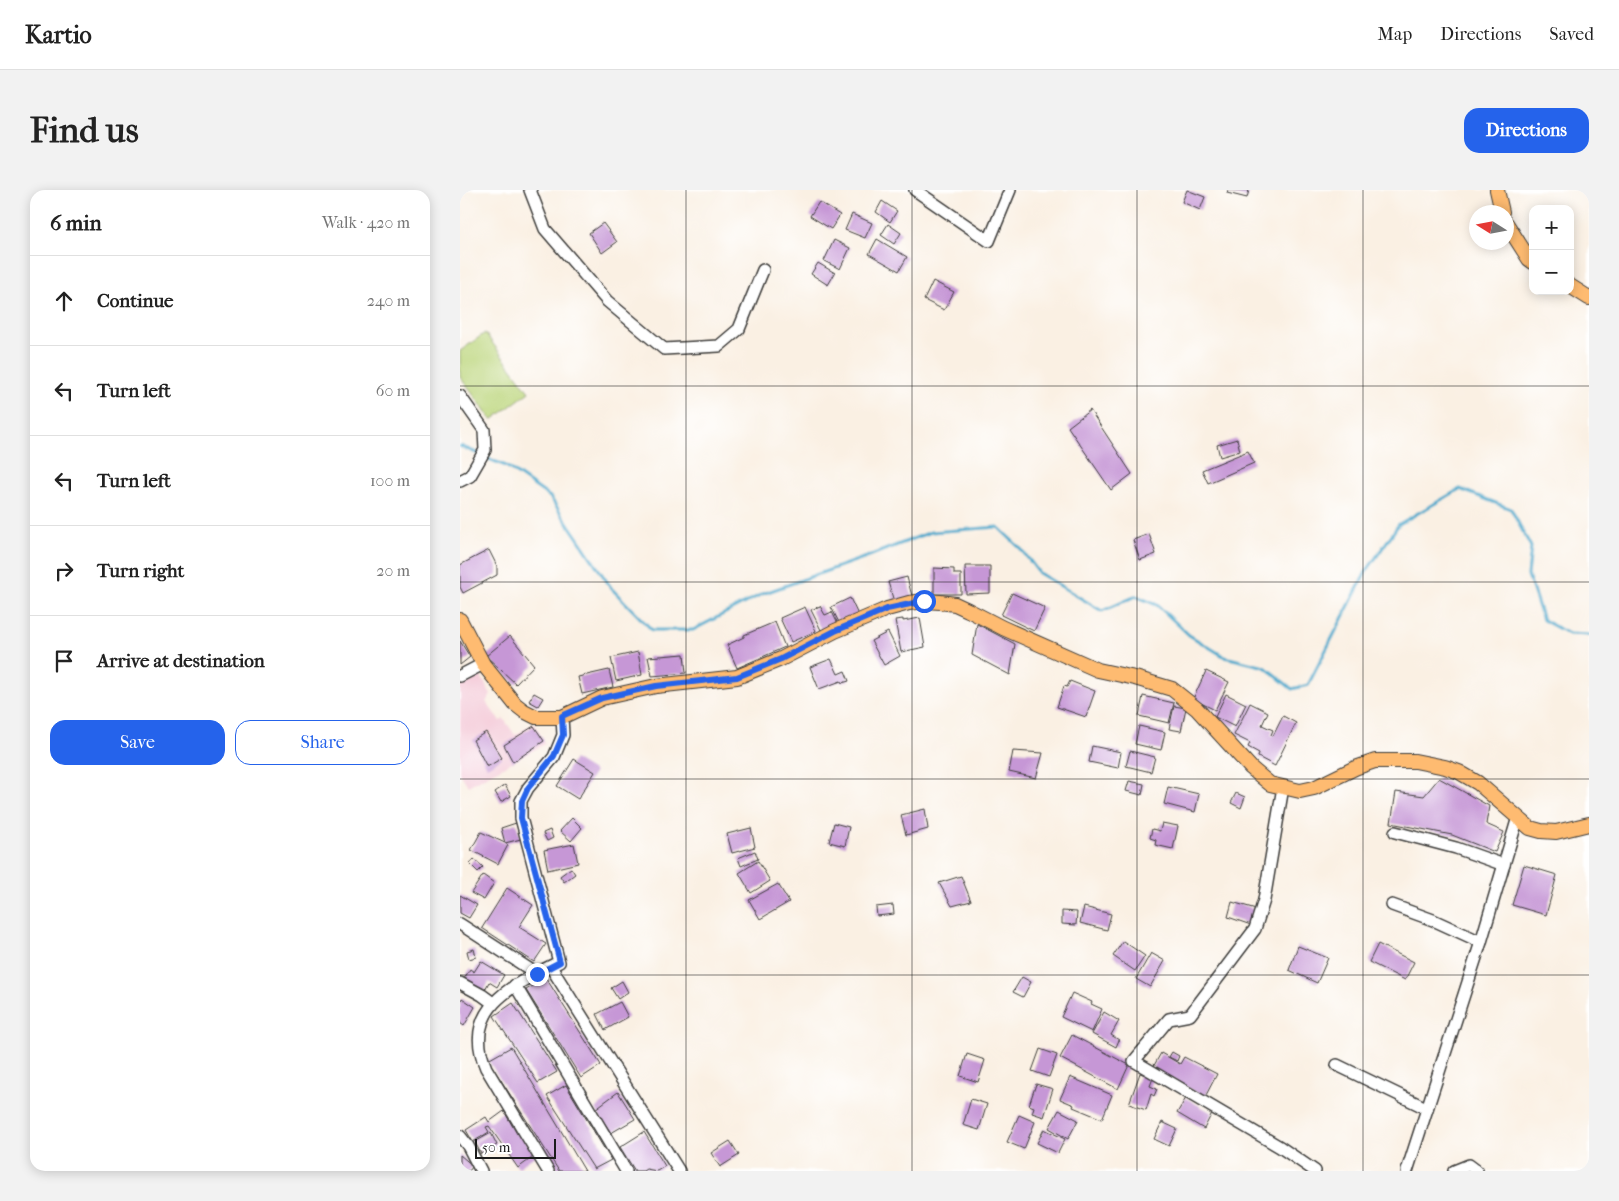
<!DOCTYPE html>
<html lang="en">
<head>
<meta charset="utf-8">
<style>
  :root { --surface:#fff; --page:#f2f2f2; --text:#222; --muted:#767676; --line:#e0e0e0; --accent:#2563eb }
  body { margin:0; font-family:"IM FELL French Canon",serif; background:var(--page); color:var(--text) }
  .controls { position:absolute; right:15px; top:15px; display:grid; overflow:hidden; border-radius:10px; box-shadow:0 2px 12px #0003 }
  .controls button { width:45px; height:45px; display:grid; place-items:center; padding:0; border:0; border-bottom:1px solid var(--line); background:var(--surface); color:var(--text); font:25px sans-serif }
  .compass { position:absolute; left:1009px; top:15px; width:45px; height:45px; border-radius:50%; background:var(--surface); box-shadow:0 2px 12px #0003; rotate:281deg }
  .scale { position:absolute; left:15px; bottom:12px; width:81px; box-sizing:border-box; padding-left:5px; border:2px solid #1c1c1c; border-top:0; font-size:14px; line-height:18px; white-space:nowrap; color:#1c1c1c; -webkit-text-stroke:4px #fff; paint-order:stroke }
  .stop { position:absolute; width:15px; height:15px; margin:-11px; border:4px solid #2563eb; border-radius:50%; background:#fff }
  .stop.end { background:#2563eb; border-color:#fff; box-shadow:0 1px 5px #0008 }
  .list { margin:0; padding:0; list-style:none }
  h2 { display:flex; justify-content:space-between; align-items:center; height:65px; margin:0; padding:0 20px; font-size:21px }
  h2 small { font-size:16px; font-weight:400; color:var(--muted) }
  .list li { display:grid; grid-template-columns:32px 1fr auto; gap:15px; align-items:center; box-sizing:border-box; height:90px; padding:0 20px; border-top:1px solid var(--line) }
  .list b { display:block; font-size:19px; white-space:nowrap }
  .list em { font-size:16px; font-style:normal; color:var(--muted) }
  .actions { display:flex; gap:10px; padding:15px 20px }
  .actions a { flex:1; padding:11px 0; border:1px solid var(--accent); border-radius:15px; text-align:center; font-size:18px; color:var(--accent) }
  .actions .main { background:var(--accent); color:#fff }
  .icon { flex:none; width:28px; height:28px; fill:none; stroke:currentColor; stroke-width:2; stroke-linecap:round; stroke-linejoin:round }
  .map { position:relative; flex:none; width:1129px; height:981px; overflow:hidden; border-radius:15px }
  header { display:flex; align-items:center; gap:30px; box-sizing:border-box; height:70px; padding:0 25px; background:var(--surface); border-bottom:1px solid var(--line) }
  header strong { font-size:24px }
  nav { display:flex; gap:28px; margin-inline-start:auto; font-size:18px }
  .intro { display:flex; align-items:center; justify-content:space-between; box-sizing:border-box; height:120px; padding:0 30px }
  h1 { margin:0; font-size:35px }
  .button { padding:12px 22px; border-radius:15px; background:var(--accent); color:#fff; font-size:18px; font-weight:700 }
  main { display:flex; gap:30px; padding:0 30px }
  aside { flex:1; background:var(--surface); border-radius:15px; box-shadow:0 2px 12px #0003 }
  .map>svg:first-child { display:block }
  .built { fill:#f5cfdb }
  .green { fill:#bbd57a; stroke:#6c784b }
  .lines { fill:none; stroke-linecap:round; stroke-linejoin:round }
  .stream { stroke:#4ea9cc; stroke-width:3 }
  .building { fill:#c697d6 }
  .minor-casing { stroke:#3d3c3a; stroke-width:14 }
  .major-casing { stroke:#3d3c3a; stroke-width:16 }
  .minor { stroke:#fff; stroke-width:11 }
  .major { stroke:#febb71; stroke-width:14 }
  .route { stroke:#2563eb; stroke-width:6 }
  .grid { fill:none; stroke:#1c1c1c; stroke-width:1; stroke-opacity:0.55 }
</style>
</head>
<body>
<header>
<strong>Kartio</strong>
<nav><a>Map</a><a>Directions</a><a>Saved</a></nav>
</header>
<div class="intro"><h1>Find us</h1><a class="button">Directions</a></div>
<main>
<aside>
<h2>6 min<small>Walk · 420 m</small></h2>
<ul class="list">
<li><svg class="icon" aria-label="ahead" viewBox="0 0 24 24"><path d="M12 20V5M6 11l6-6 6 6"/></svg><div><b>Continue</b></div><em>240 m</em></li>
<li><svg class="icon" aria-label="left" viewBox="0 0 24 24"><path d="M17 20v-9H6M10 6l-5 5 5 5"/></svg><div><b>Turn left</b></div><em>60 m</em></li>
<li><svg class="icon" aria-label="left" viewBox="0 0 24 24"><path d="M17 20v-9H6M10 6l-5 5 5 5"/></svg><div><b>Turn left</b></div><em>100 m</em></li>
<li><svg class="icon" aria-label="right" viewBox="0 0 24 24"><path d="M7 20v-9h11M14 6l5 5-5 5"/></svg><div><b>Turn right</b></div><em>20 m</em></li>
<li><svg class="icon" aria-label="arrive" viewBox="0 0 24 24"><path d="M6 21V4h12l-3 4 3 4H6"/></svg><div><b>Arrive at destination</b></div></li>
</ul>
<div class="actions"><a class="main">Save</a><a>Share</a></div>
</aside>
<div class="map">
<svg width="1129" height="981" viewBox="0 0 1129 981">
  <rect width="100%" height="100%" fill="#fff"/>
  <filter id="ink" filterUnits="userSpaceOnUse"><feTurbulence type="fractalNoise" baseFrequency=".02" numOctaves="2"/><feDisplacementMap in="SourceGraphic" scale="10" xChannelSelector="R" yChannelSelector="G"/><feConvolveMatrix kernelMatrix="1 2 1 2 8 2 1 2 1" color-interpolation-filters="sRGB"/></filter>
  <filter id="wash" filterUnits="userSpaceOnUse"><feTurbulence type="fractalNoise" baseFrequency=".0096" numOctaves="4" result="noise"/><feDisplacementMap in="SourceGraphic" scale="20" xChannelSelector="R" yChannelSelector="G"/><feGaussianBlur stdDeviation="1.12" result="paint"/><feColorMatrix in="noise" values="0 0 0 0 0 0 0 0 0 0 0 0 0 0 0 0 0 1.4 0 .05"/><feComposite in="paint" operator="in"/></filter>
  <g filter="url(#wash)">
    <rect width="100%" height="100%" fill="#faf0e3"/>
    <path class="built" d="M 18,482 L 31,504 L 26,512 L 40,531 L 44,529 L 55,545 L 74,533 L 85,554 L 8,596 L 0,583 L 0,496 Z"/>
    <path class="green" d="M 25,143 L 69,202 L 32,230 L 0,187 L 0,161 Z"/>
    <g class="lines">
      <g class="stream">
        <path d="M 0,256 L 19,264"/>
        <path d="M 24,267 L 46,276 L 90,307 L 152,399 L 192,440 L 233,440 L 302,404 L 409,366 L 471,342 L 538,337 L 561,359 L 579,383 L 642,421 L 676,406 L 697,415 L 729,445 L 765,467 L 805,477 L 832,499 L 848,495 L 906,382 L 939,334 L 1000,299 L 1051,319 L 1071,357 L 1068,385 L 1083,430 L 1109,444 L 1129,445"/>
      </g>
    </g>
    <g id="blocks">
      <g class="building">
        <path d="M 727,0 L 745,7 L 740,20 L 722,12 Z"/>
        <path d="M 768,0 L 789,0 L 787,8 L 767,3 Z"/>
        <path d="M 422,11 L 437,21 L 430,32 L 416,22 Z"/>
        <path d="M 359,12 L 380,25 L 371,39 L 350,26 Z"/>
        <path d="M 392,24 L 412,33 L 405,48 L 385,40 Z"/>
        <path d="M 143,33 L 157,52 L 142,63 L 129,43 Z"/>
        <path d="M 428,34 L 441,43 L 434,54 L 421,45 Z"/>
        <path d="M 417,49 L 447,67 L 439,81 L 409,64 Z"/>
        <path d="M 374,50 L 390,58 L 380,79 L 364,71 Z"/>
        <path d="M 358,73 L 375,83 L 368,95 L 351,84 Z"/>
        <path d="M 473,91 L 494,102 L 484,120 L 464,110 Z"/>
        <path d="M 630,220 L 672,284 L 651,300 L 608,237 Z"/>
        <path d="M 777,249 L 780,261 L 760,267 L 757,255 Z"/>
        <path d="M 788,261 L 794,273 L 748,293 L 742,280 Z"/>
        <path d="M 689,344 L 696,364 L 680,370 L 673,350 Z"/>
        <path d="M 29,360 L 37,376 L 37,385 L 3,403 L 0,397 L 0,375 Z"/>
        <path d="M 505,376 L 530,376 L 530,403 L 506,404 Z"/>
        <path d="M 474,378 L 494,379 L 494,384 L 501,384 L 501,404 L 474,404 Z"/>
        <path d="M 447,387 L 453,410 L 435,415 L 428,392 Z"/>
        <path d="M 552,403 L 585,418 L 574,441 L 541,425 Z"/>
        <path d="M 390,408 L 399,427 L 381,436 L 371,417 Z"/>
        <path d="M 360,416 L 365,425 L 372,422 L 379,436 L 363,444 L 351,420 Z"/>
        <path d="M 345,417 L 356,441 L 331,452 L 320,428 Z"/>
        <path d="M 460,428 L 465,457 L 441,462 L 435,430 L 443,429 L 443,431 Z"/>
        <path d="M 315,432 L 325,457 L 277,478 L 267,455 L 284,447 L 284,445 Z"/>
        <path d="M 517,434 L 555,454 L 550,485 L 512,465 Z"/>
        <path d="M 428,442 L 440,466 L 424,475 L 411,451 Z"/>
        <path d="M 50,446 L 74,475 L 56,494 L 26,466 Z"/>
        <path d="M 0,451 L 10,467 L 0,475 Z"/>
        <path d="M 178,462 L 182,485 L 156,491 L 151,468 Z"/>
        <path d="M 224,464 L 226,483 L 192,486 L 188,467 Z"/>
        <path d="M 371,469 L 378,484 L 385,481 L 389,491 L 382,493 L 381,491 L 359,499 L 350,477 Z"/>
        <path d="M 149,480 L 153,497 L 122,504 L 118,487 Z"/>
        <path d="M 746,481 L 769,492 L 755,520 L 733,509 Z"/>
        <path d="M 610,491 L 635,501 L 626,527 L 597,517 L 604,496 L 607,497 Z"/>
        <path d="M 74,503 L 83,508 L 78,516 L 69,511 Z"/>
        <path d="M 766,504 L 786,514 L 775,537 L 755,527 Z"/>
        <path d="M 683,506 L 714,513 L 709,533 L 679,526 Z"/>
        <path d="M 790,513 L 808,522 L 802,535 L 813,540 L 811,545 L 813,546 L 823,526 L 836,533 L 815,576 L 798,567 L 799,563 L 788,557 L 790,553 L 774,545 Z"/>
        <path d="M 714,516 L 726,518 L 721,541 L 709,539 Z"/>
        <path d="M 74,536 L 84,551 L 53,572 L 44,555 Z"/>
        <path d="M 679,536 L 705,542 L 701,560 L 675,554 Z"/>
        <path d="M 26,542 L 42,568 L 27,577 L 13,550 Z"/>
        <path d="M 632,556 L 661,562 L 658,578 L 629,572 Z"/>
        <path d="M 553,561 L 583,563 L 576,588 L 549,582 Z"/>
        <path d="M 670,561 L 695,567 L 691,582 L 666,576 Z"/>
        <path d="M 114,569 L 135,582 L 118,609 L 97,596 Z"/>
        <path d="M 979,588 L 1029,616 L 1026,634 L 1044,642 L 1035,662 L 992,645 L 931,633 L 936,602 L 964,606 Z"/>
        <path d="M 669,591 L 684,594 L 682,605 L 666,601 Z"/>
        <path d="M 45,595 L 51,606 L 41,612 L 35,602 Z"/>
        <path d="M 708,597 L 739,604 L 735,622 L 704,614 Z"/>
        <path d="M 776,603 L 785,607 L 781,618 L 771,613 Z"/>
        <path d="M 465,619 L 468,639 L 446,645 L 441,625 Z"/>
        <path d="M 112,628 L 122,638 L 111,651 L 100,641 Z"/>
        <path d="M 56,633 L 61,649 L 45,653 L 48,655 L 38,674 L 11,660 L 21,642 L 45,653 L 41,638 Z"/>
        <path d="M 374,633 L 389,637 L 385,656 L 369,652 Z"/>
        <path d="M 702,633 L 718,636 L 713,659 L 695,655 L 696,650 L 690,648 L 692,639 L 700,641 Z"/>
        <path d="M 291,638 L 295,657 L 272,663 L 267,644 Z"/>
        <path d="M 90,640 L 93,648 L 87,651 L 83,643 Z"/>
        <path d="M 114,654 L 118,673 L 88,680 L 84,660 Z"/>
        <path d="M 295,661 L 298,669 L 281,676 L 278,668 Z"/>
        <path d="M 14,669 L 23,677 L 18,682 L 10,674 Z"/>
        <path d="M 298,671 L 310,691 L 291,703 L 279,683 Z"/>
        <path d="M 1064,675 L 1097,685 L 1086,725 L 1052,715 Z"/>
        <path d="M 111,678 L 115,684 L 104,692 L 100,686 Z"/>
        <path d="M 23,685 L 34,693 L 24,710 L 11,703 Z"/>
        <path d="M 501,686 L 511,711 L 492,716 L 479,693 Z"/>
        <path d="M 318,694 L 329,712 L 300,729 L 289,710 Z"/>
        <path d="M 47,698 L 73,715 L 59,737 L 86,754 L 74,772 L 22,738 Z"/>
        <path d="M 0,705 L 17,715 L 9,728 L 0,723 Z"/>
        <path d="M 772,712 L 796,719 L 791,735 L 768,727 Z"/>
        <path d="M 433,715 L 434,724 L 417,726 L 416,717 Z"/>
        <path d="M 624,717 L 651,724 L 647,740 L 620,733 Z"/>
        <path d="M 602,721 L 617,722 L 616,735 L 602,734 Z"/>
        <path d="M 663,751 L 685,766 L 675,781 L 653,766 Z"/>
        <path d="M 918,754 L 954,772 L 945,790 L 909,772 Z"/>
        <path d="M 838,756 L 868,768 L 857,793 L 829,780 Z"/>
        <path d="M 14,759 L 16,767 L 9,769 L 7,761 Z"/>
        <path d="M 691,763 L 705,771 L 690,797 L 676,789 Z"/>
        <path d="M 21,771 L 44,785 L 37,797 L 29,792 L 22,805 L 2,792 L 10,779 L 14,782 Z"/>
        <path d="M 562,787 L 571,792 L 563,807 L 553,802 Z"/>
        <path d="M 86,788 L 141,875 L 121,888 L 66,800 Z"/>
        <path d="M 162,791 L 168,802 L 158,809 L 151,798 Z"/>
        <path d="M 612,803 L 632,812 L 631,814 L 642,819 L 632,842 L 601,827 Z"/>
        <path d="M 2,808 L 15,817 L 4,836 L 0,833 L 0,813 Z"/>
        <path d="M 160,812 L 168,827 L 145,840 L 137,824 Z"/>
        <path d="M 53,813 L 97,882 L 78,893 L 34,826 Z"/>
        <path d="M 644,822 L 659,831 L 651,845 L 659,850 L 656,857 L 632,844 Z"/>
        <path d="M 612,845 L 669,875 L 658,899 L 600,868 Z"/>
        <path d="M 51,857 L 125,981 L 99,981 L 28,870 Z"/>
        <path d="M 580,859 L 597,865 L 589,887 L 572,881 Z"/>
        <path d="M 712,862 L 719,866 L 717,871 L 709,867 Z"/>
        <path d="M 701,863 L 720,874 L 724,867 L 757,884 L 745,907 L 692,879 Z"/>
        <path d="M 507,864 L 525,870 L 518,892 L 500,886 Z"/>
        <path d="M 680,883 L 693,888 L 690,896 L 697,899 L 694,906 L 691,904 L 686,920 L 669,914 Z"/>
        <path d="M 610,887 L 652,905 L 642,929 L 613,917 L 614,915 L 600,909 Z"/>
        <path d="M 576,894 L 593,899 L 584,927 L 572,923 L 574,917 L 569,915 Z"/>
        <path d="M 106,895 L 151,970 L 134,979 L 87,906 Z"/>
        <path d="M 158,902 L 175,929 L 151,943 L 135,919 Z"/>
        <path d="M 726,908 L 752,923 L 744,939 L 717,923 Z"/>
        <path d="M 511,909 L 527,914 L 519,940 L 503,935 Z"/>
        <path d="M 599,920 L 618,930 L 608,949 L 589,938 Z"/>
        <path d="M 44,921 L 57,944 L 59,942 L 76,965 L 58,978 L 29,936 L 26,937 L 29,942 L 13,952 L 6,940 L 26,927 L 29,932 Z"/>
        <path d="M 559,925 L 575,932 L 564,959 L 547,952 Z"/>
        <path d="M 702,932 L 717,939 L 709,956 L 694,949 Z"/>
        <path d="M 584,939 L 605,949 L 598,963 L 577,953 Z"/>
        <path d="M 184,942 L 205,976 L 197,981 L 186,979 L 183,981 L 175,981 L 160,957 Z"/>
        <path d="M 31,943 L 37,955 L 21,964 L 15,952 Z"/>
        <path d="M 270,951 L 279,965 L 260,977 L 251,963 Z"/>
        <path d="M 0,965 L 13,976 L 9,981 L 0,981 Z"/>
      </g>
    </g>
  </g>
  <g filter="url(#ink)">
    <use href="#blocks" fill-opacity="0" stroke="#3d3c3a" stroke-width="1"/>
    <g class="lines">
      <defs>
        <g id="minor">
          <path d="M 70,0 L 85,39 L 147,111 L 204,159 L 259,156 L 279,139 L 303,80"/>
          <path d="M 455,0 L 529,51 L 550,0"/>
          <path d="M 0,206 L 24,240 L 25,260 L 10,286 L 0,291"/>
          <path d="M 0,486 L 23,474"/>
          <path d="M 823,597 L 804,710 L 795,739 L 730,825 L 709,829 L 674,871 L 820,957 L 855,981"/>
          <path d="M 935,642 L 996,658 L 1044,675"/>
          <path d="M 932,715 L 973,730 L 1021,752"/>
          <path d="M 0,734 L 77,784"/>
          <path d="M 91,777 L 219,981"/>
          <path d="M 0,793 L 22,805 L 33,813"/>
          <path d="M 55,795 L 166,981"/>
          <path d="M 877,875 L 966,918"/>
          <path d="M 0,946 L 8,956 L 21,981"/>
          <path d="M 88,981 L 26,878 C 0,818 55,794 99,772 L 61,628 L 61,611 L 68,598 L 94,567 L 103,545 L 102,527"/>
          <path d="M 947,981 L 1021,752 L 1058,627"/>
          <path d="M 994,981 L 1009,975 L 1017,981"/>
        </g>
        <g id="major">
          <path d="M 1037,0 L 1042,22"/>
          <path d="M 1046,33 L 1069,69 L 1073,72"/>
          <path d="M 1110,96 L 1129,108"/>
          <path d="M 0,430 L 23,474 L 55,514 L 64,521 L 76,527 L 102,527 L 142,508 L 196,496 L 277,487 L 321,469 L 375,441 L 427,419 L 449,413 L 464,411 L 480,412 L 495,414 L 508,420 L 543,438 L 638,480 L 675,488 L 712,499 L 737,519 L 791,578 L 810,594 L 840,601 L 854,598 L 895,578 L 915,571 L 955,571 L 985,577 L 999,582 L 1018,593 L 1070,638 L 1081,641 L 1096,642 L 1129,634"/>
        </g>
      </defs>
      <use href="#minor" class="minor-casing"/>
      <use href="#major" class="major-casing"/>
      <use href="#minor" class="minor"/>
      <use href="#major" class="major"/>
    </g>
  </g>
  <g class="lines" filter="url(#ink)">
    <path class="route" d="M 77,784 L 100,772 L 61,628 L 62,611 L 68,598 L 94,566 L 103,545 L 102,526 L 142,508 L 196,496 L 277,487 L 321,469 L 375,441 L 427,419 L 464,411"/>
  </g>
  <path class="grid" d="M 226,0 L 226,981M 452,0 L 452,981M 677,0 L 677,981M 903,0 L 903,981M 0,196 L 1129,196M 0,392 L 1129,392M 0,589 L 1129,589M 0,785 L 1129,785"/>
</svg>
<div class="controls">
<button>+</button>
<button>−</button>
</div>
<svg class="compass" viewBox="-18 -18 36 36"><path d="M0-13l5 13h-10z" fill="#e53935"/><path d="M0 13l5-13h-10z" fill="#767676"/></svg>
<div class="scale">50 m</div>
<div class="stop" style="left:464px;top:411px"></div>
<div class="stop end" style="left:77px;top:784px"></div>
</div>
</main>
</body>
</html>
